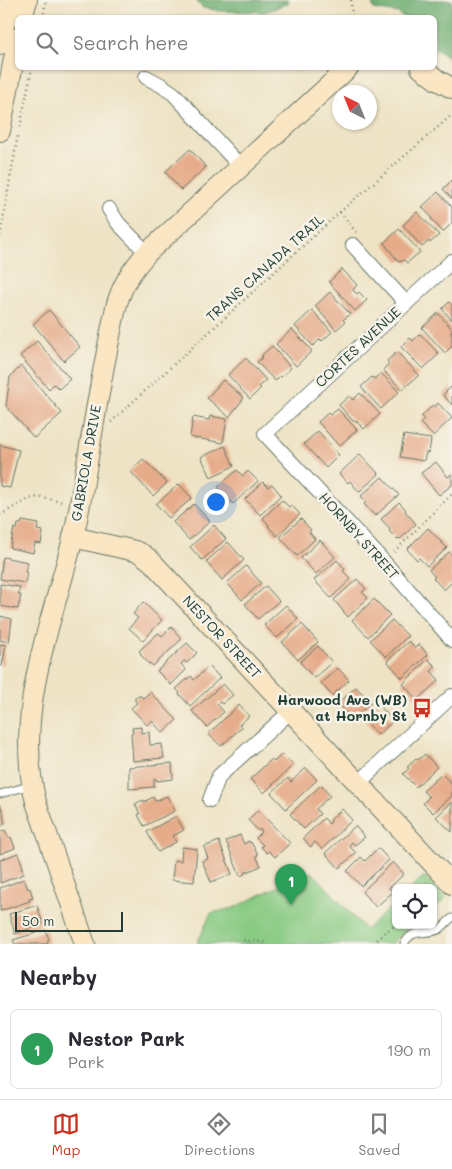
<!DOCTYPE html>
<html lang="en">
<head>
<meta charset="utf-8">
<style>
  :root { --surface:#fff; --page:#f2f2f3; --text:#2b2b33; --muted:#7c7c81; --line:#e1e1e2; --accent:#c8321e }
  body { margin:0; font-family:Mali,sans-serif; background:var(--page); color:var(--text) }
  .controls { position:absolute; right:15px; bottom:15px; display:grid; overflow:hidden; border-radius:8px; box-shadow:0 1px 4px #0004 }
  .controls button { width:45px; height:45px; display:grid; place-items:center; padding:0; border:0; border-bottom:1px solid var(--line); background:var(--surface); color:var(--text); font:25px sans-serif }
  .compass { position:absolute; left:332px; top:85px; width:45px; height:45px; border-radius:50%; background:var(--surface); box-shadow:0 1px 4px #0004; rotate:317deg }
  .scale { position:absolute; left:15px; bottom:12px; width:108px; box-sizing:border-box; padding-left:5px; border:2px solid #1f3d34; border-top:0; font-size:14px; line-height:18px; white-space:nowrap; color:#1f3d34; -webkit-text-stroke:4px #f7f3e8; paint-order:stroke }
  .you { position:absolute; left:215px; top:501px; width:18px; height:18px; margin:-12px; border:4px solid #fff; border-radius:50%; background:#1a73e8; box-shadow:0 0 0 8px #1a73e833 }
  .badge { display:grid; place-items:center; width:32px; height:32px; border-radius:50%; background:var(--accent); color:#fff; font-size:16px; font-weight:700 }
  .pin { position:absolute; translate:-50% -41px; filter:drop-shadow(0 1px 2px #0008) }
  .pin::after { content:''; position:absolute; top:26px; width:18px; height:15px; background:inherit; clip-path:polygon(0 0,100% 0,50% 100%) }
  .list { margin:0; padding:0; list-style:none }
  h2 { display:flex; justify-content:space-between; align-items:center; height:65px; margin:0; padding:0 20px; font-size:21px }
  h2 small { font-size:16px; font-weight:400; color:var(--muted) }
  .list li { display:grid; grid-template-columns:32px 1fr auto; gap:15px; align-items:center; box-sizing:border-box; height:80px; margin:0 10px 10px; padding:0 10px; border:1px solid var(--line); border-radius:8px }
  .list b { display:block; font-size:19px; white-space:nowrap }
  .list p { margin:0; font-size:16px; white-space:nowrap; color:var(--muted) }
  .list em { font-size:16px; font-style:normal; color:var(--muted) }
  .icon { flex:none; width:28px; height:28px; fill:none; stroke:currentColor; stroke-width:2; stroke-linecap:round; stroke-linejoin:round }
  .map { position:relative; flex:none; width:452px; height:944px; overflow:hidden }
  .search { position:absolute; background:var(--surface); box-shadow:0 1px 4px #0004; left:15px; right:15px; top:15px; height:55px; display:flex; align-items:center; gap:12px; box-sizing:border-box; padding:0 18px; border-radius:8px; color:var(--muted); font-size:19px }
  .sheet { height:155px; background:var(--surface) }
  nav { display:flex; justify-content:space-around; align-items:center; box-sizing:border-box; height:70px; border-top:1px solid var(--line); background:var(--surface); font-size:14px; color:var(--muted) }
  nav a { display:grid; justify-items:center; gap:2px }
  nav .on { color:var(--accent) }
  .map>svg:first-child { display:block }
  .green { fill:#8acb84; stroke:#54845c }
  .forest { fill:#6faf72; stroke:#477653 }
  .building { fill:#e6ac8a }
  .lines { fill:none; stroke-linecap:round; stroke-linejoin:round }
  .lane-casing { stroke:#677767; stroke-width:9 }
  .street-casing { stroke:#677767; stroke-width:16 }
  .secondary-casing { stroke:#677767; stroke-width:22 }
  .path { stroke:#677767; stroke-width:2.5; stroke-dasharray:1 4; stroke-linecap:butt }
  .lane { stroke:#fff; stroke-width:7 }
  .street { stroke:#fff; stroke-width:14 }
  .secondary { stroke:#fbe6c4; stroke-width:20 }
  .labels { text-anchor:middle; stroke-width:5; stroke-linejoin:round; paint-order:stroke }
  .street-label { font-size:14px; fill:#1f3d34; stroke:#f7f3e8 }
  .poi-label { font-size:14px; font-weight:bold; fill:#1f3d34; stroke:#f7f3e8; text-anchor:end }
</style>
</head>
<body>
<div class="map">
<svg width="452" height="944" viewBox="0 0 452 944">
  <rect width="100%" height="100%" fill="#f7f3e8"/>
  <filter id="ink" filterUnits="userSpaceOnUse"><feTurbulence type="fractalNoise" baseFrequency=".02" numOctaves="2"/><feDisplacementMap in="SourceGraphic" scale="10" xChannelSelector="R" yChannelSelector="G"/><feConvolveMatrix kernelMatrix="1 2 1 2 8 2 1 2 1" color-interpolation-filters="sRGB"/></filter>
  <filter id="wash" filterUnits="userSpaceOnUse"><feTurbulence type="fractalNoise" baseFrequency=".0096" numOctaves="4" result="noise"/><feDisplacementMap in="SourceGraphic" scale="20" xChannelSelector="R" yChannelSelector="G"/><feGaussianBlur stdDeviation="1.12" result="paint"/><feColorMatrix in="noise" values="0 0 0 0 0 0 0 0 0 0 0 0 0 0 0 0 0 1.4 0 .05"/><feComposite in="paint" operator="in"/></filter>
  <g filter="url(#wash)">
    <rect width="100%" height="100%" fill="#eee3c5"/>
    <g class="green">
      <path d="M 312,872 L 366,930 L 396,902 L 396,925 L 413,925 L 391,944 L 197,944 L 211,913 L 234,908 L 268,891 Z"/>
      <path d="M 424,876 L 446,899 L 433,909 L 433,888 L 411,888 Z"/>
    </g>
    <g class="forest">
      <path d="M 195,0 L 289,0 L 288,3 L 266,12 L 221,11 L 203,8 Z"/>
      <path d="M 371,0 L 452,0 L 452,59 L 435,49 L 434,18 L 402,17 L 398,13 L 374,9 Z"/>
    </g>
    <g id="blocks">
      <g class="building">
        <path d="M 190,149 L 206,167 L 181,190 L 165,172 Z"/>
        <path d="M 452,180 L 452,199 L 443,189 Z"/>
        <path d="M 438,192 L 452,207 L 452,223 L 443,232 L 431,219 L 432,218 L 422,207 Z"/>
        <path d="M 417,212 L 439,235 L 430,243 L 429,241 L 422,247 L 403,225 Z"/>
        <path d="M 399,229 L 420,252 L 407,263 L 404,260 L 399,262 L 384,243 Z"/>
        <path d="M 342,269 L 357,285 L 353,290 L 357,294 L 359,292 L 367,300 L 355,311 L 329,282 Z"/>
        <path d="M 330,292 L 350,314 L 343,320 L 345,322 L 336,330 L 315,306 Z"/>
        <path d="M 449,302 L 452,305 L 452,320 L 442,309 Z"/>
        <path d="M 49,310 L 80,347 L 64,361 L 33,324 Z"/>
        <path d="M 312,310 L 332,332 L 322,341 L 320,339 L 313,346 L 295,326 Z"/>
        <path d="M 438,313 L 452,329 L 451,334 L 452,335 L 452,346 L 445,353 L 422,328 Z"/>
        <path d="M 292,329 L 312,351 L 296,366 L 276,344 Z"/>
        <path d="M 420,334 L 439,354 L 423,369 L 401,347 L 410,338 L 413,341 Z"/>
        <path d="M 37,341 L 70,379 L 59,389 L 54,384 L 49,389 L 20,356 Z"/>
        <path d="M 272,346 L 291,368 L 281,377 L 280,376 L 275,381 L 257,362 L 263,357 L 261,356 Z"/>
        <path d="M 397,352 L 419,375 L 402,390 L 383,370 L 389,363 L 387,361 Z"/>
        <path d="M 246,358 L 266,380 L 259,386 L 261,388 L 250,399 L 228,375 Z"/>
        <path d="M 21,366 L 62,413 L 34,438 L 6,406 L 10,377 Z"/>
        <path d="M 381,373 L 399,392 L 381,409 L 361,387 L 372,377 L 374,379 Z"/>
        <path d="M 223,380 L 244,398 L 229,417 L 207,398 Z"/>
        <path d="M 452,386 L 452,405 L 443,395 Z"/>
        <path d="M 360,393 L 380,414 L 364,429 L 355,420 L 353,421 L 339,405 L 349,396 L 353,400 Z"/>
        <path d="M 438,403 L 452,418 L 433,436 L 420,423 L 424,419 L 422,416 L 433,405 L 435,407 Z"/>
        <path d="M 338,409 L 357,430 L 339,446 L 318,422 L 328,413 L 330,415 Z"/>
        <path d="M 210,416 L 227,419 L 223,443 L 190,437 L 193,417 L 209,420 Z"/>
        <path d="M 318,431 L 339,455 L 326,468 L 304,444 Z"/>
        <path d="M 404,435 L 431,439 L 429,453 L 426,452 L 424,461 L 400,457 Z"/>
        <path d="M 0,445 L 19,450 L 10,488 L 0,486 Z"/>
        <path d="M 225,446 L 234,466 L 211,477 L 201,457 Z"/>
        <path d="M 360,454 L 379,474 L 359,492 L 350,481 L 348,483 L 339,474 Z"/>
        <path d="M 143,459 L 167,483 L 153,496 L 130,471 Z"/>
        <path d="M 436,462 L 448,477 L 452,474 L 452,485 L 439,495 L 421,473 Z"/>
        <path d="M 237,470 L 243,476 L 248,471 L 258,481 L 233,504 L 218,487 Z"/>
        <path d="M 382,477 L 399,495 L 375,516 L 364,504 L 366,502 L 361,496 Z"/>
        <path d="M 263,482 L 268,487 L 272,484 L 281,495 L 260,515 L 245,499 Z"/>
        <path d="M 179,484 L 192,498 L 169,518 L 156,504 Z"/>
        <path d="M 282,500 L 289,507 L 291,505 L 300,514 L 277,536 L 268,526 L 269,525 L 263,518 Z"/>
        <path d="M 399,502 L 406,510 L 405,511 L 416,524 L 400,539 L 398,538 L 397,539 L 389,531 L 390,529 L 381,519 Z"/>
        <path d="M 194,504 L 210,521 L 189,540 L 173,522 Z"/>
        <path d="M 301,519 L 311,530 L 309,532 L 315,539 L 297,556 L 280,537 Z"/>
        <path d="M 22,521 L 39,524 L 37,530 L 43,531 L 41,544 L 35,543 L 33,553 L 10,548 L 14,528 L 17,529 L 18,524 L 21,524 Z"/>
        <path d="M 214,525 L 226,539 L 202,560 L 190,547 Z"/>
        <path d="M 428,528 L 447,548 L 427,566 L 419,558 L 417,560 L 407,549 Z"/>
        <path d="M 320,540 L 335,557 L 316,574 L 301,558 Z"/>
        <path d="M 228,542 L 244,560 L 222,580 L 206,562 Z"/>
        <path d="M 449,552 L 452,555 L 452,582 L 444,590 L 433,578 L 435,577 L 429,570 Z"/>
        <path d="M 3,557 L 28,562 L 25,572 L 27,573 L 25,583 L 0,579 Z"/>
        <path d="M 337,560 L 345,569 L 343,571 L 351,579 L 331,598 L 314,580 Z"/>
        <path d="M 246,566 L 261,583 L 242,600 L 227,583 Z"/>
        <path d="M 357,579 L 366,589 L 362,592 L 368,598 L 348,617 L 334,600 Z"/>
        <path d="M 0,584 L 20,587 L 18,595 L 21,595 L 18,609 L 0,606 Z"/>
        <path d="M 266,586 L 279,601 L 258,619 L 245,604 Z"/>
        <path d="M 374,599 L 390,615 L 368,637 L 352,620 Z"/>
        <path d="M 143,602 L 162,620 L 143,641 L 129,628 L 138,618 L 133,614 Z"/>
        <path d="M 286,605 L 298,619 L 277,638 L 264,625 Z"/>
        <path d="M 0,616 L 12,619 L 9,642 L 0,640 Z"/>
        <path d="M 392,620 L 408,636 L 386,657 L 370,640 Z"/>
        <path d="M 302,624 L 318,642 L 298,660 L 282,642 Z"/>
        <path d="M 171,627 L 182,639 L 153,666 L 150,663 L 149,664 L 140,654 L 141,653 L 139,651 L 158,633 L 162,636 Z"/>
        <path d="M 409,641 L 415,648 L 419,644 L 428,655 L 402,678 L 387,661 Z"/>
        <path d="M 187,643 L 197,653 L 187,663 L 184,661 L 181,664 L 186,670 L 171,685 L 157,671 Z"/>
        <path d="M 0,644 L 6,645 L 2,666 L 0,666 Z"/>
        <path d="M 318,646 L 332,662 L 314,678 L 300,662 Z"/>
        <path d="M 428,659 L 436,667 L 431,671 L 439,680 L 417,700 L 403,684 Z"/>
        <path d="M 209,666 L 220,678 L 190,706 L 179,694 L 180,693 L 176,689 L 191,676 L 194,680 Z"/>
        <path d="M 338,668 L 349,680 L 332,696 L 321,683 Z"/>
        <path d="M 223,684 L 233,695 L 222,704 L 220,702 L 217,704 L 224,712 L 207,727 L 192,711 Z"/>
        <path d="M 356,687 L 371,703 L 352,719 L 338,703 Z"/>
        <path d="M 150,692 L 177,720 L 163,733 L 152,721 L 147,725 L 131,708 L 137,703 L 135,701 L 135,698 L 138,696 L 141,696 L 143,698 Z"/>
        <path d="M 378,704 L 393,721 L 378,735 L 363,718 Z"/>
        <path d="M 239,705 L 249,716 L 239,725 L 242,727 L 221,746 L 208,734 Z"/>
        <path d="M 141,727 L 141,733 L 149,732 L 150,745 L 162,744 L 164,758 L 133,761 L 131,733 L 133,733 L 132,728 Z"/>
        <path d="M 282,754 L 293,765 L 264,793 L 250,779 L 272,759 L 274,762 Z"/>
        <path d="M 425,754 L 437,767 L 416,787 L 403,774 L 409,768 L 407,767 L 416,759 L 418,760 Z"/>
        <path d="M 172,763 L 173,779 L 157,781 L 157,779 L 154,779 L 154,787 L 129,789 L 129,767 Z"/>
        <path d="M 306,768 L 317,780 L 286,809 L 271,793 L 288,778 L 291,782 Z"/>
        <path d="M 442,774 L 452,784 L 452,796 L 433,813 L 423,803 L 429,797 L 423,791 Z"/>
        <path d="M 321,785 L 330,796 L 316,809 L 320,814 L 304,829 L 290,814 Z"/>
        <path d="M 167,796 L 175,811 L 144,826 L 138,815 L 140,814 L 135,804 L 143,800 L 144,802 L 153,797 L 155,801 Z"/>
        <path d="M 452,802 L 452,832 L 436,817 Z"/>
        <path d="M 0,804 L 4,815 L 3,816 L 5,824 L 0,826 Z"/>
        <path d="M 342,809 L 352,820 L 322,849 L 315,842 L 311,847 L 303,838 L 324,818 L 329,824 L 331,822 L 330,820 Z"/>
        <path d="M 258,810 L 290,843 L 275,857 L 269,851 L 267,853 L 261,847 L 263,845 L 256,838 L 262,832 L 260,829 L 258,831 L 248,820 Z"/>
        <path d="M 176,816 L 184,830 L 173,836 L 176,842 L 158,852 L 147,832 Z"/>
        <path d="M 355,826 L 365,837 L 355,845 L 352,842 L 349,846 L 356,853 L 339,868 L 325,853 Z"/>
        <path d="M 5,830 L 9,838 L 11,837 L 15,848 L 0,854 L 0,832 Z"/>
        <path d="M 240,835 L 244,844 L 249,841 L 250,843 L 251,842 L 258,855 L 256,856 L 261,866 L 244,873 L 245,874 L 240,876 L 226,841 Z"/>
        <path d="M 219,841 L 232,874 L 211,882 L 202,861 L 208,859 L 204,847 Z"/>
        <path d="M 182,847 L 197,849 L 194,882 L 172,880 L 174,860 L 181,861 Z"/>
        <path d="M 378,848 L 389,860 L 361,886 L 347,871 L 361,857 L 365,861 Z"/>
        <path d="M 18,853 L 23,867 L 21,867 L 24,874 L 0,883 L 0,860 Z"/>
        <path d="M 393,862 L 404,874 L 389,888 L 393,892 L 376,907 L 362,892 Z"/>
        <path d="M 24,879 L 28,889 L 30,888 L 33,898 L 29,899 L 30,901 L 0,911 L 0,888 Z"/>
        <path d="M 37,905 L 43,924 L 15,934 L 9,914 Z"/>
        <path d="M 46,930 L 49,940 L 47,941 L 48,944 L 15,944 L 13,940 Z"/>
      </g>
    </g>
  </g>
  <g filter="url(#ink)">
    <use href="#blocks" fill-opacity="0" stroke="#677767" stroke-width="1"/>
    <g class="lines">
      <defs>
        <g id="lane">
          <path d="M 0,794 L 32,785"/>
          <path d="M 404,944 C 414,926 426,937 440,929 C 444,926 448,921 452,918"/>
        </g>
        <g id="street">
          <path d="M 146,77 L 161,85 L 174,94 L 240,166"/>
          <path d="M 109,209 L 118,223 L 147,253"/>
          <path d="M 353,245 L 406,303"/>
          <path d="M 452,261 L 265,434 L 384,562 L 452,640"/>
          <path d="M 359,783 L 372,770 L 452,696"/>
          <path d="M 210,800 L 219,776 L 291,711"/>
        </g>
        <g id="secondary">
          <path d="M 22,18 L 27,0"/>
          <path d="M 0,44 L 10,0"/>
          <path d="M 421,68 L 437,80 L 452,88"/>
          <path d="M 0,131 L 18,38"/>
          <path d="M 73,537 L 135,551 L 142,554 L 151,561 L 452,884"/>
          <path d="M 85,944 L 36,802 C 13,713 52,624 73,538 C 81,504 86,468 92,434 C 99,391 107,349 116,307 C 122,285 131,271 147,253 L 348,68"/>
        </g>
      </defs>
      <use href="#lane" class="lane-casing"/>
      <use href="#street" class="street-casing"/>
      <use href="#secondary" class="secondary-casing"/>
      <g class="path">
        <path d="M 351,0 L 352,18"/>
        <path d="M 43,18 L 46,0"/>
        <path d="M 20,127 L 32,68"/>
        <path d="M 340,212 L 356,232"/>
        <path d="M 0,236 L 18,135"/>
        <path d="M 111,422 L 340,212 L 452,115"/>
        <path d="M 0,515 L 29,499 L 38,497 L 63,502"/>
        <path d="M 394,552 L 452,494"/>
        <path d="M 241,944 L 243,940 L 263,942 L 267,944"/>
        <path d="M 374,944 L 385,932 L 396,925"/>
      </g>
      <use href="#lane" class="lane"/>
      <use href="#street" class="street"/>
      <use href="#secondary" class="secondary"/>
    </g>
  </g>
  <defs>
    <symbol id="bus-bare" viewBox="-9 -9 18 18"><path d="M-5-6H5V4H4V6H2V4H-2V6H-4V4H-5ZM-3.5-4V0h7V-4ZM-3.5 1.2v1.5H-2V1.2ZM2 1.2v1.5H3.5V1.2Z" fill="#c8321e" stroke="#f7f3e8" stroke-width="2.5" paint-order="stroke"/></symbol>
  </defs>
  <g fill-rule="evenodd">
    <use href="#bus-bare" x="408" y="694" width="28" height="28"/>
  </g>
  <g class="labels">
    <g class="street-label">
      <text transform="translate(265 268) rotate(-42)" y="5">TRANS CANADA TRAIL</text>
      <text transform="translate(358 347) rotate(-43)" y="5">CORTES AVENUE</text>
      <text transform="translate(86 463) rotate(-80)" y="5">GABRIOLA DRIVE</text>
      <text transform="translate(359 536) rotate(48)" y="5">HORNBY STREET</text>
      <text transform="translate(222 637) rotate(47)" y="5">NESTOR STREET</text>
    </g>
    <g class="poi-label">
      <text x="407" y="705">Harwood Ave (WB)<tspan x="407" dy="16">at Hornby St</tspan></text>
    </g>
  </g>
</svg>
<div class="controls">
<button><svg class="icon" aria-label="locate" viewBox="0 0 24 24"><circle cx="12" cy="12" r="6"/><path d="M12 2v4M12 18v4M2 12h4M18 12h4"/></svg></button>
</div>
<svg class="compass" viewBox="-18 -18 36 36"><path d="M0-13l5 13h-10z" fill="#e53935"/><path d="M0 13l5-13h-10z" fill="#7c7c81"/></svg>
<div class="scale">50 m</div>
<div class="you"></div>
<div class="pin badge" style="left:291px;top:905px;background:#2e9e5b">1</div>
<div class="search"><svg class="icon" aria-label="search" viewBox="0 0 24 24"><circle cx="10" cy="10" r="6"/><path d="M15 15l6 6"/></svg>Search here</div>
</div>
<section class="sheet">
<h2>Nearby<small></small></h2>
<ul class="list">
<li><span class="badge" style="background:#2e9e5b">1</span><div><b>Nestor Park</b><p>Park</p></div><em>190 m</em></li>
</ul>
</section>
<nav>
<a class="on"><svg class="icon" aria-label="map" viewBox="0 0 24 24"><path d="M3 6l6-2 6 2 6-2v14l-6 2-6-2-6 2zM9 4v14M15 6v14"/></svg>Map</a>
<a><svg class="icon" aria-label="directions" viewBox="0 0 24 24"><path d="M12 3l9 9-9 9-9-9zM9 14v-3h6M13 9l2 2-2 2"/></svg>Directions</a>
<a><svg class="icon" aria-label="saved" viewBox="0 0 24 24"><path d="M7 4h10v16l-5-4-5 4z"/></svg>Saved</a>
</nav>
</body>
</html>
